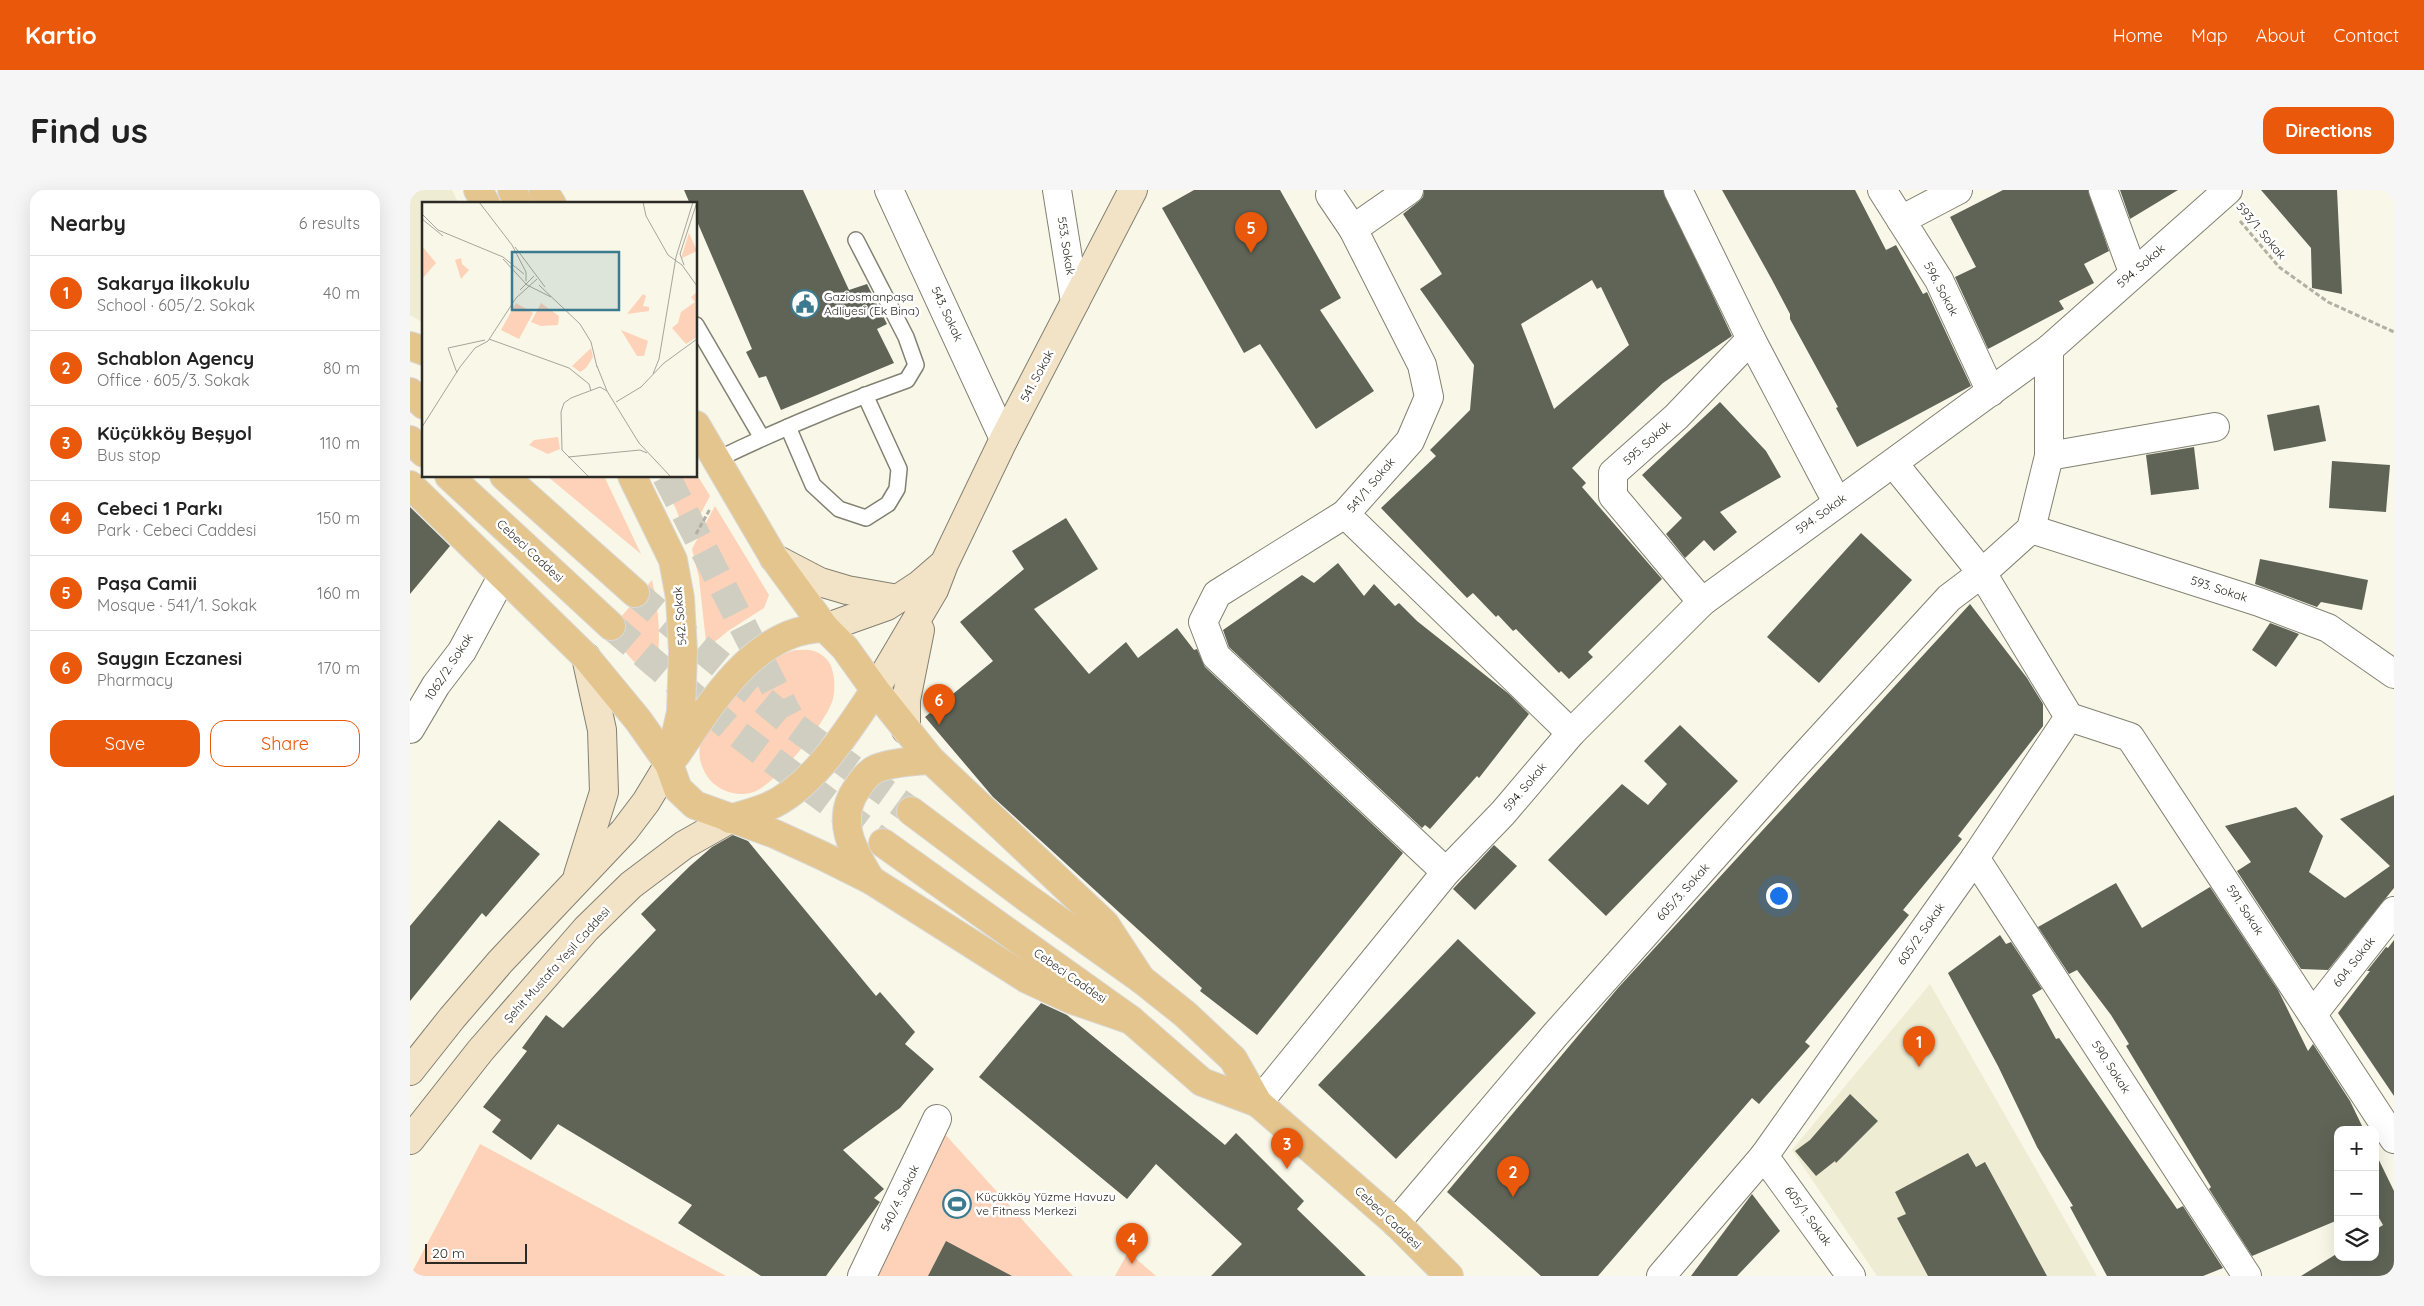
<!DOCTYPE html>
<html lang="en">
<head>
<meta charset="utf-8">
<style>
  :root { --surface:#fff; --page:#f6f6f6; --text:#222; --muted:#767676; --line:#e0e0e0; --accent:#ea580c }
  body { margin:0; font-family:Quicksand,sans-serif; background:var(--page); color:var(--text) }
  .controls { position:absolute; right:15px; bottom:15px; display:grid; overflow:hidden; border-radius:10px; box-shadow:0 5px 20px #0002 }
  .controls button { width:45px; height:45px; display:grid; place-items:center; padding:0; border:0; border-bottom:1px solid var(--line); background:var(--surface); color:var(--text); font:25px sans-serif }
  .scale { position:absolute; left:15px; bottom:12px; width:102px; box-sizing:border-box; padding-left:5px; border:2px solid #2b2a24; border-top:0; font-size:14px; line-height:18px; white-space:nowrap; color:#2b2a24; -webkit-text-stroke:4px #fff; paint-order:stroke }
  .you { position:absolute; left:1368px; top:705px; width:18px; height:18px; margin:-12px; border:4px solid #fff; border-radius:50%; background:#1a73e8; box-shadow:0 0 0 8px #1a73e833 }
  .badge { display:grid; place-items:center; width:32px; height:32px; border-radius:50%; background:var(--accent); color:#fff; font-size:16px; font-weight:700 }
  .pin { position:absolute; translate:-50% -41px; filter:drop-shadow(0 1px 2px #0008) }
  .pin::after { content:''; position:absolute; top:26px; width:18px; height:15px; background:inherit; clip-path:polygon(0 0,100% 0,50% 100%) }
  .list { margin:0; padding:0; list-style:none }
  h2 { display:flex; justify-content:space-between; align-items:center; height:65px; margin:0; padding:0 20px; font-size:21px }
  h2 small { font-size:16px; font-weight:400; color:var(--muted) }
  .list li { display:grid; grid-template-columns:32px 1fr auto; gap:15px; align-items:center; box-sizing:border-box; height:75px; padding:0 20px; border-top:1px solid var(--line) }
  .list b { display:block; font-size:19px; white-space:nowrap }
  .list p { margin:0; font-size:16px; white-space:nowrap; color:var(--muted) }
  .list em { font-size:16px; font-style:normal; color:var(--muted) }
  .actions { display:flex; gap:10px; padding:15px 20px }
  .actions a { flex:1; padding:11px 0; border:1px solid var(--accent); border-radius:15px; text-align:center; font-size:18px; color:var(--accent) }
  .actions .main { background:var(--accent); color:#fff }
  .icon { flex:none; width:28px; height:28px; fill:none; stroke:currentColor; stroke-width:2; stroke-linecap:round; stroke-linejoin:round }
  .map { position:relative; flex:none; width:1984px; height:1086px; overflow:hidden; border-radius:15px }
  header { display:flex; align-items:center; gap:30px; box-sizing:border-box; height:70px; padding:0 25px; background:var(--accent); color:#fff }
  header strong { font-size:24px }
  nav { display:flex; gap:28px; margin-inline-start:auto; font-size:18px }
  .intro { display:flex; align-items:center; justify-content:space-between; box-sizing:border-box; height:120px; padding:0 30px }
  h1 { margin:0; font-size:35px }
  .button { padding:12px 22px; border-radius:15px; background:var(--accent); color:#fff; font-size:18px; font-weight:700 }
  main { display:flex; gap:30px; padding:0 30px }
  aside { flex:1; background:var(--surface); border-radius:15px; box-shadow:0 5px 20px #0002 }
  .map>svg:first-child { display:block }
  .built { fill:#efecd4 }
  .green { fill:#fdd2b8 }
  .building { fill:#5f6457; fill-rule:evenodd }
  .lines { fill:none; stroke-linecap:round; stroke-linejoin:round }
  .primary-tunnel { stroke:#d0cec0; stroke-width:28; stroke-dasharray:28 14; stroke-linecap:butt }
  .lane-casing { stroke:#828172; stroke-width:18 }
  .street-casing { stroke:#828172; stroke-width:30 }
  .secondary-casing { stroke:#828172; stroke-width:30 }
  .primary-casing { stroke:#d9d9d8; stroke-width:30 }
  .path { stroke:#b1b0a3; stroke-width:3; stroke-dasharray:5 2.5; stroke-linecap:butt }
  .lane { stroke:#fff; stroke-width:15 }
  .street { stroke:#fff; stroke-width:28 }
  .secondary { stroke:#f2e2c6; stroke-width:28 }
  .primary { stroke:#e5c58e; stroke-width:28 }
  .labels { text-anchor:middle; stroke-width:5; stroke-linejoin:round; paint-order:stroke }
  .street-label { font-size:12px; fill:#2b2a24; stroke:#fff }
  .poi-label { font-size:12px; fill:#2b2a24; stroke:#fff; text-anchor:start }
  .inset-road { fill:none; stroke:#a7a599; stroke-width:1 }
  .view { fill:#3c7b8f; fill-opacity:0.15; stroke:#3c7b8f; stroke-width:2.5 }
  .inset-edge { fill:none; stroke:#2b2a24; stroke-width:2.5 }
</style>
</head>
<body>
<header>
<strong>Kartio</strong>
<nav><a>Home</a><a>Map</a><a>About</a><a>Contact</a></nav>
</header>
<div class="intro"><h1>Find us</h1><a class="button">Directions</a></div>
<main>
<aside>
<h2>Nearby<small>6 results</small></h2>
<ul class="list">
<li><span class="badge">1</span><div><b>Sakarya İlkokulu</b><p>School · 605/2. Sokak</p></div><em>40 m</em></li>
<li><span class="badge">2</span><div><b>Schablon Agency</b><p>Office · 605/3. Sokak</p></div><em>80 m</em></li>
<li><span class="badge">3</span><div><b>Küçükköy Beşyol</b><p>Bus stop</p></div><em>110 m</em></li>
<li><span class="badge">4</span><div><b>Cebeci 1 Parkı</b><p>Park · Cebeci Caddesi</p></div><em>150 m</em></li>
<li><span class="badge">5</span><div><b>Paşa Camii</b><p>Mosque · 541/1. Sokak</p></div><em>160 m</em></li>
<li><span class="badge">6</span><div><b>Saygın Eczanesi</b><p>Pharmacy</p></div><em>170 m</em></li>
</ul>
<div class="actions"><a class="main">Save</a><a>Share</a></div>
</aside>
<div class="map">
<svg width="1984" height="1086" viewBox="0 0 1984 1086">
  <rect width="100%" height="100%" fill="#f9f7e7"/>
  <g class="built">
    <path d="M 0,0 L 42,0 L 49,14 L 14,14 L 14,133 L 0,125 Z"/>
    <path d="M 1520,794 L 1687,1086 L 1467,1086 L 1382,960 Z"/>
  </g>
  <g class="green">
    <path d="M 286,283 L 300,306 L 277,349 L 266,319 L 249,286 L 286,286 Z"/>
    <path d="M 137,286 L 194,286 L 231,364 Z"/>
    <path d="M 305,316 L 359,405 L 354,418 L 318,441 L 301,455 L 296,452 L 289,388 L 282,359 Z"/>
    <path d="M 242,390 C 249,420 252,454 245,484 L 236,485 L 209,455 L 196,445 Z"/>
    <path d="M 385,460 C 391,460 399,459 404,461 C 413,464 420,471 422,479 C 425,489 425,499 423,509 C 416,533 370,588 348,600 C 332,609 307,602 297,586 C 288,572 287,558 294,543 C 321,510 344,473 385,460 Z"/>
    <path d="M 533,942 L 663,1086 L 460,1086 Z"/>
    <path d="M 70,954 L 316,1086 L 0,1086 Z"/>
    <path d="M 718,1062 L 746,1086 L 705,1086 Z"/>
  </g>
  <g class="building">
    <path d="M 274,0 L 393,0 L 439,100 L 457,94 L 477,134 L 467,139 L 484,173 L 371,220 L 356,186 L 349,188 L 336,162 L 342,159 L 286,29 L 286,14 L 280,14 Z"/>
    <path d="M 784,0 L 870,0 L 931,108 L 910,120 L 964,201 L 906,239 L 850,154 L 834,163 L 752,18 Z"/>
    <path d="M 1014,0 L 1253,0 L 1322,146 L 1253,193 L 1162,278 L 1176,293 L 1172,297 L 1252,389 L 1178,462 L 1183,467 L 1159,489 L 1151,481 L 1149,483 L 1106,439 L 1103,441 L 1088,425 L 1086,427 L 1063,403 L 1057,408 L 971,318 L 1026,266 L 1020,260 L 1060,220 L 1064,175 L 1010,99 L 1032,84 L 993,24 L 1008,12 L 1013,7 ZM 1182,90 L 1187,99 L 1191,97 L 1219,155 L 1144,219 L 1111,134 Z"/>
    <path d="M 1312,0 L 1445,0 L 1476,60 L 1486,55 L 1513,104 L 1517,102 L 1561,196 L 1447,257 L 1426,218 L 1428,217 L 1380,129 L 1380,124 L 1361,88 Z"/>
    <path d="M 1593,0 L 1678,0 L 1699,61 L 1674,74 L 1684,93 L 1649,111 L 1654,119 L 1578,159 L 1545,87 L 1566,77 L 1540,27 Z"/>
    <path d="M 1710,0 L 1768,0 L 1720,29 Z"/>
    <path d="M 1851,0 L 1927,0 L 1932,104 L 1902,98 L 1901,58 Z"/>
    <path d="M 1310,212 L 1356,261 L 1371,287 L 1310,322 L 1327,342 L 1304,361 L 1294,350 L 1275,368 L 1256,344 L 1272,328 L 1232,285 Z"/>
    <path d="M 1909,215 L 1916,251 L 1864,261 L 1857,225 Z"/>
    <path d="M 1784,257 L 1789,299 L 1741,305 L 1736,265 Z"/>
    <path d="M 1922,271 L 1980,275 L 1976,322 L 1919,318 Z"/>
    <path d="M 0,317 L 40,356 L 0,404 Z"/>
    <path d="M 656,328 L 688,379 L 624,419 L 679,484 L 716,452 L 728,468 L 767,438 L 784,460 L 787,459 L 795,477 L 993,663 L 847,845 L 790,801 L 792,798 L 583,607 L 515,527 L 583,471 L 550,432 L 614,379 L 602,361 Z"/>
    <path d="M 1451,343 L 1502,390 L 1409,493 L 1357,447 Z"/>
    <path d="M 1850,369 L 1958,390 L 1952,420 L 1911,412 L 1907,417 L 1845,394 Z"/>
    <path d="M 928,373 L 954,406 L 964,394 L 985,416 L 989,413 L 1007,431 L 1099,504 L 1119,524 L 1069,588 L 1067,586 L 1020,639 L 1015,635 L 1012,638 L 819,457 L 813,440 L 892,385 L 904,393 Z"/>
    <path d="M 1560,414 L 1617,488 L 1633,514 L 1633,536 L 1548,646 L 1552,649 L 1493,720 L 1499,725 L 1395,852 L 1400,856 L 1349,914 L 1342,908 L 1188,1086 L 1131,1086 L 1037,1002 L 1208,798 Z"/>
    <path d="M 1860,433 L 1889,444 L 1866,477 L 1842,460 Z"/>
    <path d="M 1270,535 L 1328,591 L 1196,726 L 1138,670 L 1212,594 L 1238,615 L 1257,594 L 1234,571 Z"/>
    <path d="M 1984,605 L 1984,698 L 1918,780 L 1891,779 L 1827,681 L 1841,672 L 1815,636 L 1886,617 L 1913,646 L 1899,682 L 1935,708 L 1980,676 L 1930,629 Z"/>
    <path d="M 89,630 L 130,664 L 76,727 L 72,723 L 0,811 L 0,736 Z"/>
    <path d="M 323,645 L 338,651 L 466,806 L 470,802 L 505,842 L 495,854 L 524,879 L 490,918 L 433,960 L 474,999 L 464,1008 L 470,1012 L 416,1086 L 351,1086 L 268,1033 L 282,1015 L 148,934 L 121,970 L 82,942 L 91,930 L 73,917 L 117,861 L 112,858 L 136,825 L 153,838 L 246,740 L 231,724 L 280,676 L 302,657 Z"/>
    <path d="M 1084,655 L 1107,676 L 1065,720 L 1043,699 Z"/>
    <path d="M 1706,693 L 1732,738 L 1800,697 L 1868,800 L 1898,861 L 1903,854 L 1940,911 L 1954,940 L 1928,940 L 1928,1030 L 1842,1066 L 1799,999 L 1801,997 L 1716,856 L 1719,854 L 1701,825 L 1667,780 L 1659,784 L 1628,737 Z"/>
    <path d="M 1590,745 L 1596,754 L 1601,752 L 1632,799 L 1622,805 L 1646,849 L 1649,848 L 1767,1019 L 1773,1016 L 1813,1078 L 1793,1086 L 1697,1086 L 1660,1017 L 1663,1016 L 1627,957 L 1588,876 L 1538,783 Z"/>
    <path d="M 1048,749 L 1126,823 L 986,969 L 908,895 Z"/>
    <path d="M 1984,750 L 1984,906 L 1928,823 L 1960,781 L 1957,781 L 1976,757 L 1978,758 Z"/>
    <path d="M 631,813 L 657,825 L 815,955 L 826,943 L 894,1011 L 887,1019 L 956,1086 L 801,1086 L 832,1054 L 746,974 L 717,1009 L 569,887 Z"/>
    <path d="M 1440,904 L 1468,931 L 1426,973 L 1425,971 L 1406,986 L 1385,961 L 1400,950 Z"/>
    <path d="M 1965,962 L 1984,1001 L 1984,1086 L 1891,1086 L 1928,1063 L 1928,1067 L 1965,1067 L 1965,1040 L 1973,1035 L 1965,1021 Z"/>
    <path d="M 1558,963 L 1566,977 L 1575,972 L 1637,1086 L 1518,1086 L 1487,1028 L 1496,1024 L 1485,1002 Z"/>
    <path d="M 1342,1004 L 1370,1041 L 1327,1086 L 1281,1086 Z"/>
    <path d="M 536,1051 L 602,1086 L 518,1086 Z"/>
  </g>
  <g class="lines">
    <g class="primary-tunnel">
      <path d="M 256,286 L 379,526"/>
      <path d="M 225,403 L 384,536 L 501,621"/>
      <path d="M 201,436 L 325,542 L 473,653"/>
    </g>
    <defs>
      <g id="lane">
        <path d="M 286,135 L 352,248"/>
        <path d="M 378,237 L 403,295 L 429,319 L 456,328 L 478,314 L 487,299 L 489,279 L 455,205"/>
        <path d="M 306,270 C 368,240 432,213 497,190 L 506,175 L 496,147 L 446,50"/>
      </g>
      <g id="street">
        <path d="M 479,0 L 594,249"/>
        <path d="M 647,0 L 665,112"/>
        <path d="M 1268,0 L 1341,149 L 1427,312"/>
        <path d="M 1472,0 L 1529,90 L 1581,202"/>
        <path d="M 1693,0 L 1723,82"/>
        <path d="M 920,5 L 943,39 L 1012,175 L 1019,207 L 1000,251 L 935,324 L 1161,543"/>
        <path d="M 1491,30 L 1548,0"/>
        <path d="M 943,39 L 999,0"/>
        <path d="M 1639,266 L 1805,237"/>
        <path d="M 935,324 L 807,404 L 793,432 L 806,466 L 1036,682"/>
        <path d="M 1621,339 L 1849,412 L 1918,438 L 1984,484"/>
        <path d="M 1292,412 L 1203,306 L 1203,283 L 1266,227 L 1341,149"/>
        <path d="M 1659,527 L 1720,547 L 1984,949"/>
        <path d="M 0,539 L 26,495 L 52,461 L 92,387"/>
        <path d="M 1565,668 L 1837,1086"/>
        <path d="M 1903,824 L 1984,721"/>
        <path d="M 848,913 L 1036,682 L 1093,623 L 1161,543 L 1292,412 L 1639,159 L 1818,0"/>
        <path d="M 1354,966 L 1441,1086"/>
        <path d="M 986,1033 L 1145,845 L 1383,578 L 1539,408 L 1572,383 L 1621,339 L 1639,266 L 1639,159"/>
        <path d="M 452,1086 L 527,929"/>
        <path d="M 1251,1086 L 1354,966 L 1565,668 L 1659,527 L 1572,383 L 1484,274"/>
      </g>
      <g id="secondary">
        <path d="M 364,368 L 410,392 L 437,400 L 488,409"/>
        <path d="M 415,438 L 477,416 L 509,395 L 531,376"/>
        <path d="M 465,500 L 524,400 L 534,374 L 594,249 L 723,0"/>
        <path d="M 496,540 L 496,510 L 510,440"/>
        <path d="M 168,685 L 194,602 L 192,540 L 176,467"/>
        <path d="M 0,881 L 42,828 L 90,772 L 214,641 L 236,612 L 259,574"/>
        <path d="M 0,950 L 70,861 L 176,739 L 221,695 L 274,655 L 320,629"/>
      </g>
      <g id="primary">
        <path d="M 68,0 L 76,14"/>
        <path d="M 102,0 L 109,14"/>
        <path d="M 133,0 L 142,14"/>
        <path d="M 0,156 L 14,161"/>
        <path d="M 0,202 L 14,215"/>
        <path d="M 286,235 L 364,368 L 415,438 L 435,458 L 465,500 L 521,570 L 695,734 L 731,789"/>
        <path d="M 0,250 L 14,263"/>
        <path d="M 39,286 L 201,436"/>
        <path d="M 94,286 L 225,403"/>
        <path d="M 222,286 L 263,370 L 270,408 L 273,461 L 271,522 L 259,574"/>
        <path d="M 0,295 L 176,467 L 228,530 L 259,574 L 268,599 L 285,615 L 365,644 L 413,666 L 461,690 L 617,789 L 660,809 L 721,830"/>
        <path d="M 266,565 C 301,514 345,438 415,438"/>
        <path d="M 501,621 L 617,708 L 731,789 L 775,824 L 823,869 L 848,913 L 986,1033 L 1039,1086"/>
        <path d="M 320,629 C 332,625 345,622 357,617 C 403,598 438,540 465,500"/>
        <path d="M 473,653 L 721,830 L 792,892 L 848,913"/>
        <path d="M 461,690 C 443,661 424,629 448,597 C 454,588 460,580 471,577 C 487,572 505,571 521,570"/>
      </g>
    </defs>
    <use href="#lane" class="lane-casing"/>
    <use href="#street" class="street-casing"/>
    <use href="#secondary" class="secondary-casing"/>
    <use href="#primary" class="primary-casing"/>
    <g class="path">
      <path d="M 1830,31 L 1869,77 L 1918,112 L 1984,142"/>
      <path d="M 286,344 L 300,319"/>
    </g>
    <use href="#lane" class="lane"/>
    <use href="#street" class="street"/>
    <use href="#secondary" class="secondary"/>
    <use href="#primary" class="primary"/>
  </g>
  <defs>
    <symbol id="civic-ring" viewBox="-11 -11 22 22"><circle r="9.5" fill="#fff" stroke="#3c7b8f" stroke-width="1.5"/><path d="M-.6-6.5H3V-4.5H.6V-3L4-1V1h2V6H-6V1h2V-1L-.6-3ZM-1.2 2.5V6h2.4V2.5Z" fill="#3c7b8f"/></symbol>
    <symbol id="stadium-ring" viewBox="-11 -11 22 22"><circle r="9.5" fill="#fff" stroke="#3c7b8f" stroke-width="1.5"/><path d="M0-5a6.5 5 0 1 0 0 10a6.5 5 0 1 0 0-10ZM-3.5-1.8h7v3.6h-7Z" fill="#3c7b8f"/></symbol>
  </defs>
  <g fill-rule="evenodd">
    <use href="#civic-ring" x="379" y="98" width="32" height="32"/>
    <use href="#stadium-ring" x="531" y="998" width="32" height="32"/>
  </g>
  <g class="labels">
    <g class="street-label">
      <text transform="translate(1851 41) rotate(50)" y="4">593/1. Sokak</text>
      <text transform="translate(656 56) rotate(81)" y="4">553. Sokak</text>
      <text transform="translate(1731 76) rotate(-41)" y="4">594. Sokak</text>
      <text transform="translate(1531 99) rotate(62)" y="4">596. Sokak</text>
      <text transform="translate(537 124) rotate(65)" y="4">543. Sokak</text>
      <text transform="translate(627 186) rotate(-62)" y="4">541. Sokak</text>
      <text transform="translate(1237 253) rotate(-42)" y="4">595. Sokak</text>
      <text transform="translate(961 295) rotate(-50)" y="4">541/1. Sokak</text>
      <text transform="translate(1411 324) rotate(-36)" y="4">594. Sokak</text>
      <text transform="translate(120 361) rotate(43)" y="4">Cebeci Caddesi</text>
      <text transform="translate(1809 399) rotate(18)" y="4">593. Sokak</text>
      <text transform="translate(270 426) rotate(-95)" y="4">542. Sokak</text>
      <text transform="translate(39 477) rotate(-57)" y="4">1062/2. Sokak</text>
      <text transform="translate(1115 597) rotate(-50)" y="4">594. Sokak</text>
      <text transform="translate(1273 702) rotate(-48)" y="4">605/3. Sokak</text>
      <text transform="translate(1835 720) rotate(57)" y="4">591. Sokak</text>
      <text transform="translate(1511 744) rotate(-55)" y="4">605/2. Sokak</text>
      <text transform="translate(1944 772) rotate(-52)" y="4">604. Sokak</text>
      <text transform="translate(147 775) rotate(-48)" y="4">Şehit Mustafa Yeşil Caddesi</text>
      <text transform="translate(660 786) rotate(35)" y="4">Cebeci Caddesi</text>
      <text transform="translate(1701 877) rotate(57)" y="4">590. Sokak</text>
      <text transform="translate(490 1008) rotate(-64)" y="4">540/4. Sokak</text>
      <text transform="translate(1398 1026) rotate(54)" y="4">605/1. Sokak</text>
      <text transform="translate(978 1028) rotate(43)" y="4">Cebeci Caddesi</text>
    </g>
    <g class="poi-label">
      <text x="414" y="111">Gaziosmanpaşa<tspan x="414" dy="14">Adliyesi (Ek Bina)</tspan></text>
      <text x="566" y="1011">Küçükköy Yüzme Havuzu<tspan x="566" dy="14">ve Fitness Merkezi</tspan></text>
    </g>
  </g>
  <g transform="translate(12 12)">
    <rect width="275" height="275" fill="#f9f7e7"/>
    <path d="M 267,31 L 275,49 L 260,56 L 260,53 ZM 0,44 L 14,61 L 0,77 ZM 39,56 L 40,62 L 47,68 L 39,77 L 33,58 ZM 275,90 L 275,135 L 264,142 L 250,126 L 256,121 L 259,110 L 273,100 L 269,95 ZM 221,92 L 224,94 L 221,104 L 227,105 L 227,109 L 205,112 ZM 94,101 L 111,111 L 97,137 L 79,128 ZM 119,101 L 137,114 L 136,123 L 119,124 L 109,120 ZM 199,128 L 226,139 L 222,154 L 215,154 ZM 169,146 L 171,155 L 164,166 L 158,170 L 150,164 ZM 136,235 L 138,247 L 126,252 L 107,243 L 112,238 Z" fill="#fdd2b8"/>
    <path class="inset-road" d="M 57,0 L 90,43 L 104,70 L 104,79M 221,0 L 224,14 L 246,53 L 260,63 L 275,84M 0,12 L 16,28 L 81,55 L 102,72M 0,17 L 21,34M 93,45 L 123,85M 81,57 L 105,83 L 129,95M 262,63 L 258,52 L 275,0M 117,83 L 158,122 L 169,140 L 175,165M 98,88 L 112,74M 67,137 L 147,166 L 167,182 L 169,189M 175,164 L 185,189 L 217,241 L 249,275M 35,171 L 26,146 L 63,138M 231,172 L 237,157 L 254,55 L 271,0M 194,200 L 219,185 L 242,161 L 275,137M 0,225 L 38,165 L 53,146 L 66,139 L 94,96 L 115,77M 146,255 L 218,248 L 225,251M 167,275 L 140,248 L 139,210 L 142,201 L 149,196 L 178,185 L 185,189"/>
    <path class="view" d="M 90,50 L 197,50 L 197,108 L 90,108 Z"/>
    <rect width="275" height="275" class="inset-edge"/>
  </g>
</svg>
<div class="controls">
<button>+</button>
<button>−</button>
<button><svg class="icon" aria-label="layers" viewBox="0 0 24 24"><path d="M12 4l9 5-9 5-9-5zM3 14l9 5 9-5"/></svg></button>
</div>
<div class="scale">20 m</div>
<div class="you"></div>
<div class="pin badge" style="left:1509px;top:877px">1</div>
<div class="pin badge" style="left:1103px;top:1007px">2</div>
<div class="pin badge" style="left:877px;top:979px">3</div>
<div class="pin badge" style="left:722px;top:1074px">4</div>
<div class="pin badge" style="left:841px;top:63px">5</div>
<div class="pin badge" style="left:529px;top:535px">6</div>
</div>
</main>
</body>
</html>
